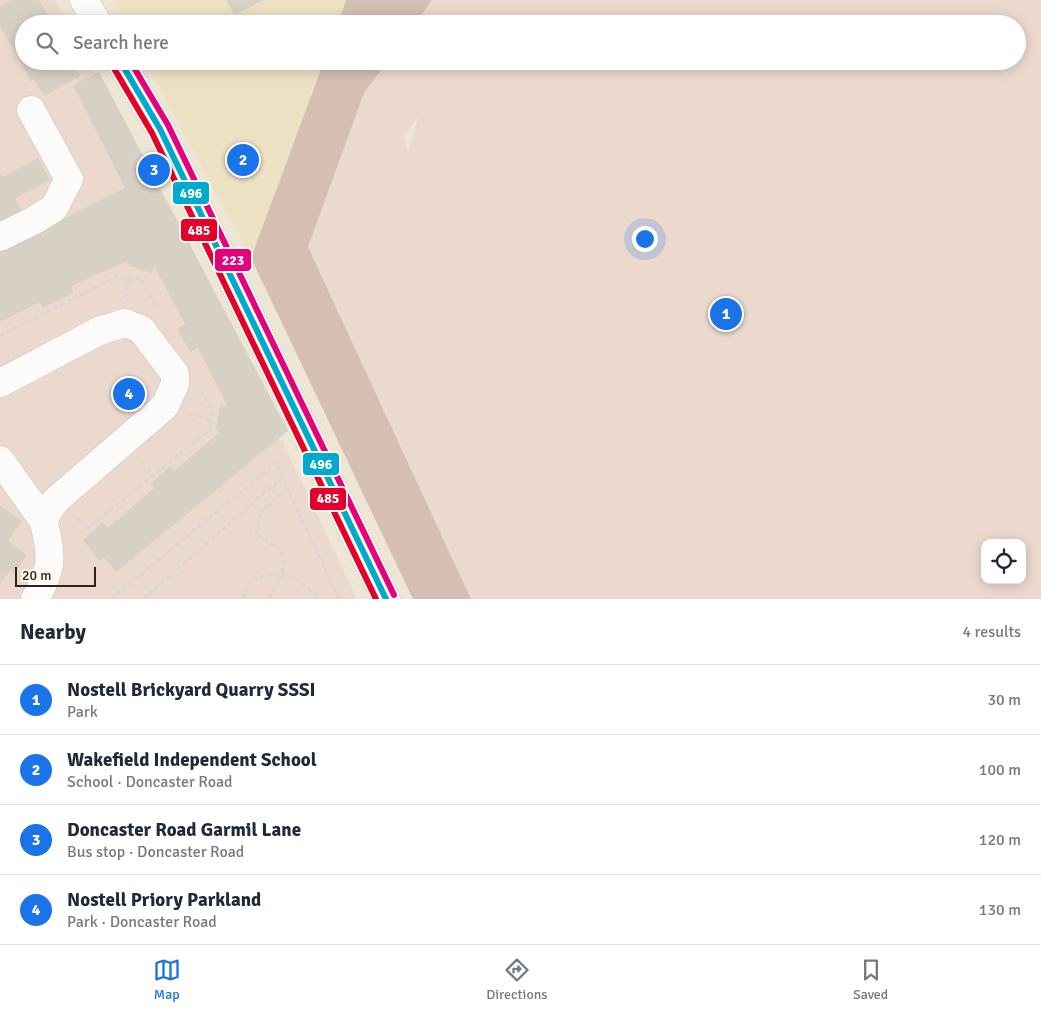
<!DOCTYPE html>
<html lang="en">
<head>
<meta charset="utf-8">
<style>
  :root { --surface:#fff; --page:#f6f6f7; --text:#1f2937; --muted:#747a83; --line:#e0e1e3; --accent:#1a73e8 }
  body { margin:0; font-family:Signika,sans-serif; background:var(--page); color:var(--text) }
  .controls { position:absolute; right:15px; bottom:15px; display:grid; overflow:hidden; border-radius:10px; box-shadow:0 2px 12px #0003 }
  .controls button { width:45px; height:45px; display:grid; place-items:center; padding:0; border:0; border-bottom:1px solid var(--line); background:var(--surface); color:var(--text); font:25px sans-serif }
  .scale { position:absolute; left:15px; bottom:12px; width:81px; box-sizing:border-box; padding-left:5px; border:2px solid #2a251a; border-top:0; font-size:14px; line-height:18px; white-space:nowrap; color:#2a251a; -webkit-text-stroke:4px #fdf8ec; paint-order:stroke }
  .you { position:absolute; left:644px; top:238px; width:18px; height:18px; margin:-12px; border:4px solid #fff; border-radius:50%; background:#1a73e8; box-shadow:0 0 0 8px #1a73e833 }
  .badge { display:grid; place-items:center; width:32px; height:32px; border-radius:50%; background:var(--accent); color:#fff; font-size:16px; font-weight:700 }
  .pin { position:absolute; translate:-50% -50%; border:2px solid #fff; box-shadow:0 1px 5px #0006 }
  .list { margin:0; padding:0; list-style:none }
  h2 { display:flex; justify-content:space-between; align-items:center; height:65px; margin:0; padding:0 20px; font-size:21px }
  h2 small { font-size:16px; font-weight:400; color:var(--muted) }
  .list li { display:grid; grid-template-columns:32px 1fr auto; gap:15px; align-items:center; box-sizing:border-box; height:70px; padding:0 20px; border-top:1px solid var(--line) }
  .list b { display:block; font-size:19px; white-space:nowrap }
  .list p { margin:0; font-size:16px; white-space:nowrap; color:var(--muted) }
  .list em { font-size:16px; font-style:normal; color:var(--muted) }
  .icon { flex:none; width:28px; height:28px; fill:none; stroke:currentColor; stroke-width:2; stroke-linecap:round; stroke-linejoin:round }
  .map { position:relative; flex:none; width:1041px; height:599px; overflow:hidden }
  .search { position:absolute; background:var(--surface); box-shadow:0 2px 12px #0003; left:15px; right:15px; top:15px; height:55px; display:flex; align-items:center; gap:12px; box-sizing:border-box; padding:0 18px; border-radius:28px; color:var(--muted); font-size:19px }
  .sheet { height:345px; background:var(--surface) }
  nav { display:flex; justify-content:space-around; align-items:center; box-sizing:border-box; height:70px; border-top:1px solid var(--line); background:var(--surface); font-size:14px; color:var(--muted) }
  nav a { display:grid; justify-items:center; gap:2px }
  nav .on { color:var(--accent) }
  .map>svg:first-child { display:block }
  .built { fill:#ede1c4 }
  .green { fill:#ebd9ce; fill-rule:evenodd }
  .forest { fill:#d5bfb3 }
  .building { fill:#d7d0c4 }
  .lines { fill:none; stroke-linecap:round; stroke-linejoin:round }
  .minor-casing { stroke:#c8c2b5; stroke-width:29 }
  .highway-casing { stroke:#c8c2b5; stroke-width:29 }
  .path { stroke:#d9d7d2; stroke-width:3; stroke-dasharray:5 2.5; stroke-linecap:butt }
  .minor { stroke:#fcfbf9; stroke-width:28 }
  .highway { stroke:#fcfbf9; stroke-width:28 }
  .bus-1-casing { stroke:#fdf8ec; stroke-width:10 }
  .bus-2-casing { stroke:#fdf8ec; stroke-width:10 }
  .bus-3-casing { stroke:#fdf8ec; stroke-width:10 }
  .bus-1 { stroke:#00a9ce; stroke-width:6 }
  .bus-2 { stroke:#e4002b; stroke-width:6 }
  .bus-3 { stroke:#e5007d; stroke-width:6 }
  .line-badge { stroke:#fdf8ec; stroke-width:2 }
  .badge-label { font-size:14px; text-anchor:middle; font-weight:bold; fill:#fff }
</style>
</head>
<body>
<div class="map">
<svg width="1041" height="599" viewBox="0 0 1041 599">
  <rect width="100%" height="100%" fill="#ede6d5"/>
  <g class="built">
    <path d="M 113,0 L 346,0 L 338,24 L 125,24 Z"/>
    <path d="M 145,61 L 324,61 L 251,258 Z"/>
  </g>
  <g class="green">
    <path d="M 0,0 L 55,0 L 68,24 L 24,24 L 24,61 L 89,61 L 160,188 L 280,441 L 282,440 L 357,599 L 0,599 Z"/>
    <path d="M 432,0 L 1041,0 L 1041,599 L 471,599 L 308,247 L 364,93 L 388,61 L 1017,61 L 1017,24 L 415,24 ZM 417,118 L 418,118 L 408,153 L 404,136 ZM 985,543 L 1022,543 L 1022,580 L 985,580 Z"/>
  </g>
  <g class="forest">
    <path d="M 346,0 L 432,0 L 415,24 L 338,24 Z"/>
    <path d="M 324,61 L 388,61 L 364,93 L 308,247 L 471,599 L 413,599 L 251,258 Z"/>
  </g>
  <g class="building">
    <path d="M 11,0 L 39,0 L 53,24 L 24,24 L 24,61 L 72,61 L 80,76 L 44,96 L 34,79 L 31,81 L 0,26 L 0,6 Z"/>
    <path d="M 226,0 L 263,0 L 235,15 Z"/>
    <path d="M 99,72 L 288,431 L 116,572 L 104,557 L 100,561 L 83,540 L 103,522 L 108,528 L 154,488 L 150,484 L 170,467 L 174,471 L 220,432 L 216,430 L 220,405 L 228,407 L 198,348 L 190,352 L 177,329 L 185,324 L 154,266 L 152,273 L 126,265 L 127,261 L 72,286 L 73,293 L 43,308 L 40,302 L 0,322 L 0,251 L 125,188 L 73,85 Z"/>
    <path d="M 38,158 L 50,180 L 15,198 L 23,213 L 0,225 L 0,173 L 2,177 Z"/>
    <path d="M 0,506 L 22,521 L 8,541 L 27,555 L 14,574 L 10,570 L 0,584 Z"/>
  </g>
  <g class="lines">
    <defs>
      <g id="minor">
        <path d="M 0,237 L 33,221 L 54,208 L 69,179 L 31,110"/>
        <path d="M 0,383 L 99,331 L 125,323 L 141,329 L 175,374 L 175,384 L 165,406 L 55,501 L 43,520 C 47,534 51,551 49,566 C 47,574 40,592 35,599"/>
        <path d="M 0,460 L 43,520"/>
      </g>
      <g id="highway">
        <path d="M 84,0 L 98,24"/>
        <path d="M 120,61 L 160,129 L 386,599"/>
      </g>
    </defs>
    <use href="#minor" class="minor-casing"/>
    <use href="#highway" class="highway-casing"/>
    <g class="path">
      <path d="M 124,298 L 130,277"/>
      <path d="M 0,336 L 115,277 L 130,277 L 141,279 L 155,305"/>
      <path d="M 190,413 L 211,420"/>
      <path d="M 142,462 L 153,475"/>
      <path d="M 78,518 L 86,530 L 210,429 L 212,411 L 201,392"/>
      <path d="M 111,599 L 276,463 L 339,599"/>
      <path d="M 143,599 L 283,477"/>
      <path d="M 244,599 L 250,581 L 263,576 L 281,573 L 299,581 L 318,597 L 318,599"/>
      <path d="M 269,599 C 276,586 293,559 277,547 C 270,542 263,541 256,534 C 259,509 268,504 288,490"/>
    </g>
    <use href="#minor" class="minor"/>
    <use href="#highway" class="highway"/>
    <defs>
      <path id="bus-1" d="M 120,61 L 160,129 L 386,599"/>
      <path id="bus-2" d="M 112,65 L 152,133 L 376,599"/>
      <path id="bus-3" d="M 130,61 L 168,125 L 394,595"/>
    </defs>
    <use href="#bus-1" class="bus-1-casing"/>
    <use href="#bus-2" class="bus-2-casing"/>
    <use href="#bus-3" class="bus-3-casing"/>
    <use href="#bus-1" class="bus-1"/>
    <use href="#bus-2" class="bus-2"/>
    <use href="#bus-3" class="bus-3"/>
  </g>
  <g class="line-badge">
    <rect x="172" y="181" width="38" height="24" rx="5" fill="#00a9ce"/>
    <rect x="180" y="218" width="38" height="24" rx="5" fill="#e4002b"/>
    <rect x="214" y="248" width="38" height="24" rx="5" fill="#e5007d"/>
    <rect x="302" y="452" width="38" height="24" rx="5" fill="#00a9ce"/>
    <rect x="309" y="487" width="38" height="24" rx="5" fill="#e4002b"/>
  </g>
  <g class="badge-label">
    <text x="191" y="198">496</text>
    <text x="199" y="235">485</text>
    <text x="233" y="265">223</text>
    <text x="321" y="469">496</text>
    <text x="328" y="503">485</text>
  </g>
</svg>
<div class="controls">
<button><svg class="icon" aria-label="locate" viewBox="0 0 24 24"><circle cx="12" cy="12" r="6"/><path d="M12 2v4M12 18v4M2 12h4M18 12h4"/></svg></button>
</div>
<div class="scale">20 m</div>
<div class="you"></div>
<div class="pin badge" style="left:726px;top:314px">1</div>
<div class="pin badge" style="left:243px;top:160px">2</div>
<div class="pin badge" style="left:154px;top:170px">3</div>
<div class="pin badge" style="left:129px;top:394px">4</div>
<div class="search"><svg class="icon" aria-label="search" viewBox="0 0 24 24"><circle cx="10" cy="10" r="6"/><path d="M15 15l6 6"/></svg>Search here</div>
</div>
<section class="sheet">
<h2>Nearby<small>4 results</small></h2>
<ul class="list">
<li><span class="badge">1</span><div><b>Nostell Brickyard Quarry SSSI</b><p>Park</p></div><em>30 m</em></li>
<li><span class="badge">2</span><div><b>Wakefield Independent School</b><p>School · Doncaster Road</p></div><em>100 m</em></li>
<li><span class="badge">3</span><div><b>Doncaster Road Garmil Lane</b><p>Bus stop · Doncaster Road</p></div><em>120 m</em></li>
<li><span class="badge">4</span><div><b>Nostell Priory Parkland</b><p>Park · Doncaster Road</p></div><em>130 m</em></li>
</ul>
</section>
<nav>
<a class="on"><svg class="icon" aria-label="map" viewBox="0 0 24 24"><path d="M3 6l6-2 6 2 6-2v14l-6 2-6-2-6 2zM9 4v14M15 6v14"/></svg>Map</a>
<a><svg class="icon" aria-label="directions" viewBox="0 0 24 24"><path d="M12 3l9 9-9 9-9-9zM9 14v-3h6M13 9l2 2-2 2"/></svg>Directions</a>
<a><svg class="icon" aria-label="saved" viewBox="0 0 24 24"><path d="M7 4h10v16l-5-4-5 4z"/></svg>Saved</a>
</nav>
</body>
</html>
